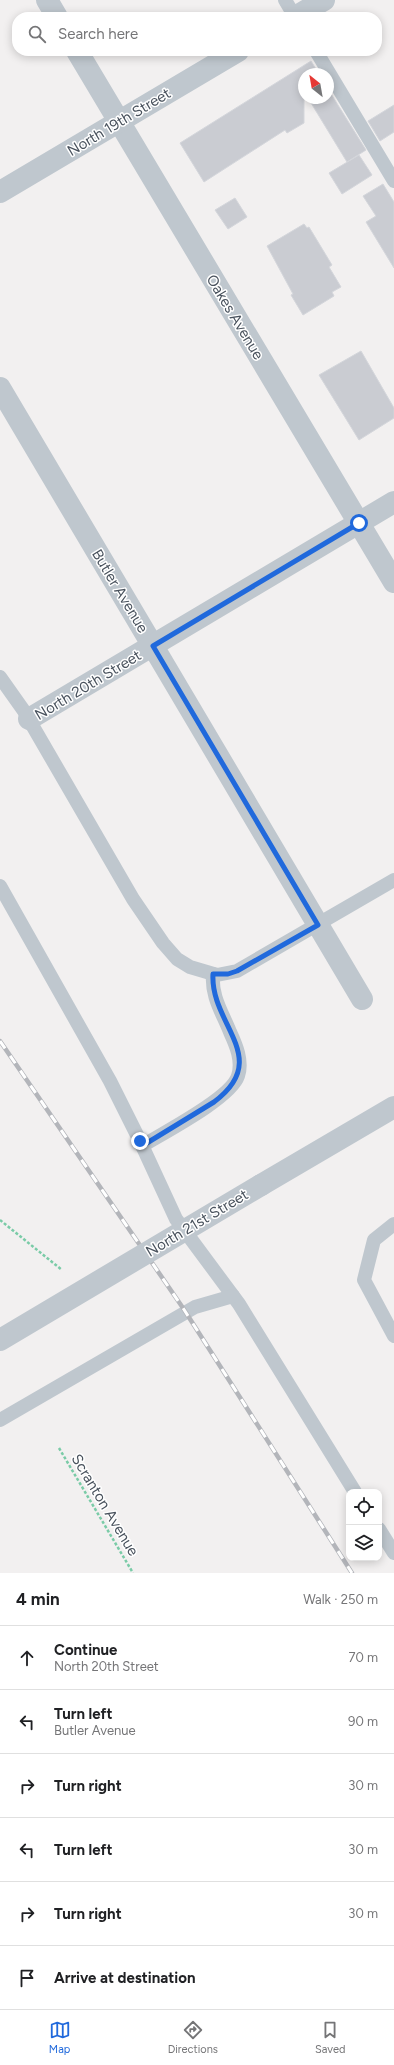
<!DOCTYPE html>
<html lang="en">
<head>
<meta charset="utf-8">
<style>
  :root { --surface:#fff; --page:#f2f2f2; --text:#202124; --muted:#757577; --line:#e0e0e0; --accent:#2069dc }
  body { margin:0; font-family:Figtree,sans-serif; background:var(--page); color:var(--text) }
  .controls { position:absolute; right:12px; bottom:12px; display:grid; overflow:hidden; border-radius:8px; box-shadow:0 2px 10px #0003 }
  .controls button { width:36px; height:36px; display:grid; place-items:center; padding:0; border:0; border-bottom:1px solid var(--line); background:var(--surface); color:var(--text); font:20px sans-serif }
  .compass { position:absolute; left:298px; top:68px; width:36px; height:36px; border-radius:50%; background:var(--surface); box-shadow:0 2px 10px #0003; rotate:329deg }
  .stop { position:absolute; width:12px; height:12px; margin:-9px; border:3px solid #2069dc; border-radius:50%; background:#fff }
  .stop.end { background:#2069dc; border-color:#fff; box-shadow:0 1px 4px #0008 }
  .list { margin:0; padding:0; list-style:none }
  h2 { display:flex; justify-content:space-between; align-items:center; height:52px; margin:0; padding:0 16px; font-size:17px }
  h2 small { font-size:13px; font-weight:400; color:var(--muted) }
  .list li { display:grid; grid-template-columns:26px 1fr auto; gap:12px; align-items:center; box-sizing:border-box; height:64px; padding:0 16px; border-top:1px solid var(--line) }
  .list b { display:block; font-size:15px; white-space:nowrap }
  .list p { margin:0; font-size:13px; white-space:nowrap; color:var(--muted) }
  .list em { font-size:13px; font-style:normal; color:var(--muted) }
  .icon { flex:none; width:22px; height:22px; fill:none; stroke:currentColor; stroke-width:2; stroke-linecap:round; stroke-linejoin:round }
  .map { position:relative; flex:none; width:394px; height:1573px; overflow:hidden }
  .search { position:absolute; background:var(--surface); box-shadow:0 2px 10px #0003; left:12px; right:12px; top:12px; height:44px; display:flex; align-items:center; gap:10px; box-sizing:border-box; padding:0 14px; border-radius:16px; color:var(--muted); font-size:15px }
  .sheet { height:436px; background:var(--surface) }
  nav { display:flex; justify-content:space-around; align-items:center; box-sizing:border-box; height:56px; border-top:1px solid var(--line); background:var(--surface); font-size:11px; color:var(--muted) }
  nav a { display:grid; justify-items:center; gap:2px }
  nav .on { color:var(--accent) }
  .map>svg:first-child { display:block }
  .building { fill:#caccd2; stroke:#d4d6db }
  .lines { fill:none; stroke-linecap:round; stroke-linejoin:round }
  .path { stroke:#7acba7; stroke-width:2.5; stroke-dasharray:3 2; stroke-linecap:butt }
  .service { stroke:#bfc7ce; stroke-width:14 }
  .minor { stroke:#bfc7ce; stroke-width:22 }
  .tertiary { stroke:#bfc7ce; stroke-width:22 }
  .rail-casing { stroke:#b3b5ba; stroke-width:4.5 }
  .rail { stroke:#fff; stroke-width:3; stroke-dasharray:9; stroke-linecap:butt }
  .tertiary-bridge { stroke:#bfc7ce; stroke-width:22 }
  .route { stroke:#2069dc; stroke-width:5 }
  .labels { text-anchor:middle; stroke-width:3; stroke-linejoin:round; paint-order:stroke }
  .street-label { font-size:15px; fill:#49525d; stroke:#fff }
</style>
</head>
<body>
<div class="map">
<svg width="394" height="1573" viewBox="0 0 394 1573">
  <rect width="100%" height="100%" fill="#f2f0f0"/>
  <g class="building">
    <path d="M 311,61 L 319,74 L 304,74 L 304,123 L 287,133 L 285,130 L 204,182 L 180,143 Z"/>
    <path d="M 328,89 L 366,150 L 347,162 L 308,98 L 328,98 Z"/>
    <path d="M 394,105 L 394,132 L 380,141 L 368,121 Z"/>
    <path d="M 359,155 L 372,175 L 342,194 L 329,173 Z"/>
    <path d="M 383,184 L 394,202 L 394,268 L 366,222 L 376,216 L 363,196 Z"/>
    <path d="M 235,198 L 247,217 L 228,229 L 215,210 Z"/>
    <path d="M 304,224 L 307,228 L 309,227 L 332,265 L 329,267 L 341,287 L 332,292 L 334,296 L 303,315 L 291,295 L 293,294 L 267,246 Z"/>
    <path d="M 361,351 L 394,408 L 394,418 L 359,440 L 319,375 Z"/>
  </g>
  <g class="lines">
    <g class="path">
      <path d="M 0,1220 L 62,1270"/>
      <path d="M 59,1448 L 133,1573"/>
    </g>
    <g class="service">
      <path d="M 285,0 L 295,17"/>
      <path d="M 316,51 L 394,181"/>
      <path d="M 0,677 L 24,711 L 133,899 L 163,943 L 177,959 L 190,967 L 217,975 L 237,971 L 394,880"/>
      <path d="M 0,886 L 110,1081 L 140,1141 L 176,1219 L 239,1304 L 355,1492"/>
      <path d="M 142,1146 C 163,1133 231,1098 238,1076 C 243,1061 236,1045 230,1032 C 222,1012 211,996 213,974"/>
      <path d="M 394,1224 L 374,1240 L 364,1280 L 394,1336"/>
      <path d="M 0,1420 L 195,1307 L 233,1296"/>
      <path d="M 379,1529 L 394,1553"/>
    </g>
    <g class="minor">
      <path d="M 47,0 L 57,17"/>
      <path d="M 295,17 L 324,0"/>
      <path d="M 77,51 L 394,582"/>
      <path d="M 0,192 L 238,51"/>
      <path d="M 0,388 L 362,999"/>
      <path d="M 29,719 L 394,502"/>
    </g>
    <path class="tertiary" d="M 261,1185 L 394,1107"/>
    <defs>
      <path id="rail" d="M 0,1041 L 183,1308 L 352,1573"/>
    </defs>
    <use href="#rail" class="rail-casing"/>
    <use href="#rail" class="rail"/>
    <path class="tertiary-bridge" d="M 0,1340 L 261,1185"/>
  </g>
  <g class="lines">
    <path class="route" d="M 140,1141 L 142,1146 L 214,1102 C 273,1058 210,1025 213,974 L 228,974 L 237,971 L 318,925 L 153,646 L 359,523"/>
  </g>
  <g class="labels">
    <g class="street-label">
      <text transform="translate(119 122) rotate(-31)" y="5">North 19th Street</text>
      <text transform="translate(235 317) rotate(59)" y="5">Oakes Avenue</text>
      <text transform="translate(120 591) rotate(59)" y="5">Butler Avenue</text>
      <text transform="translate(88 685) rotate(-31)" y="5">North 20th Street</text>
      <text transform="translate(197 1223) rotate(-31)" y="5">North 21st Street</text>
      <text transform="translate(105 1505) rotate(59)" y="5">Scranton Avenue</text>
    </g>
  </g>
</svg>
<div class="controls">
<button><svg class="icon" aria-label="locate" viewBox="0 0 24 24"><circle cx="12" cy="12" r="6"/><path d="M12 2v4M12 18v4M2 12h4M18 12h4"/></svg></button>
<button><svg class="icon" aria-label="layers" viewBox="0 0 24 24"><path d="M12 4l9 5-9 5-9-5zM3 14l9 5 9-5"/></svg></button>
</div>
<svg class="compass" viewBox="-18 -18 36 36"><path d="M0-13l5 13h-10z" fill="#e53935"/><path d="M0 13l5-13h-10z" fill="#757577"/></svg>
<div class="stop" style="left:359px;top:523px"></div>
<div class="stop end" style="left:140px;top:1141px"></div>
<div class="search"><svg class="icon" aria-label="search" viewBox="0 0 24 24"><circle cx="10" cy="10" r="6"/><path d="M15 15l6 6"/></svg>Search here</div>
</div>
<section class="sheet">
<h2>4 min<small>Walk · 250 m</small></h2>
<ul class="list">
<li><svg class="icon" aria-label="ahead" viewBox="0 0 24 24"><path d="M12 20V5M6 11l6-6 6 6"/></svg><div><b>Continue</b><p>North 20th Street</p></div><em>70 m</em></li>
<li><svg class="icon" aria-label="left" viewBox="0 0 24 24"><path d="M17 20v-9H6M10 6l-5 5 5 5"/></svg><div><b>Turn left</b><p>Butler Avenue</p></div><em>90 m</em></li>
<li><svg class="icon" aria-label="right" viewBox="0 0 24 24"><path d="M7 20v-9h11M14 6l5 5-5 5"/></svg><div><b>Turn right</b></div><em>30 m</em></li>
<li><svg class="icon" aria-label="left" viewBox="0 0 24 24"><path d="M17 20v-9H6M10 6l-5 5 5 5"/></svg><div><b>Turn left</b></div><em>30 m</em></li>
<li><svg class="icon" aria-label="right" viewBox="0 0 24 24"><path d="M7 20v-9h11M14 6l5 5-5 5"/></svg><div><b>Turn right</b></div><em>30 m</em></li>
<li><svg class="icon" aria-label="arrive" viewBox="0 0 24 24"><path d="M6 21V4h12l-3 4 3 4H6"/></svg><div><b>Arrive at destination</b></div></li>
</ul>
</section>
<nav>
<a class="on"><svg class="icon" aria-label="map" viewBox="0 0 24 24"><path d="M3 6l6-2 6 2 6-2v14l-6 2-6-2-6 2zM9 4v14M15 6v14"/></svg>Map</a>
<a><svg class="icon" aria-label="directions" viewBox="0 0 24 24"><path d="M12 3l9 9-9 9-9-9zM9 14v-3h6M13 9l2 2-2 2"/></svg>Directions</a>
<a><svg class="icon" aria-label="saved" viewBox="0 0 24 24"><path d="M7 4h10v16l-5-4-5 4z"/></svg>Saved</a>
</nav>
</body>
</html>
